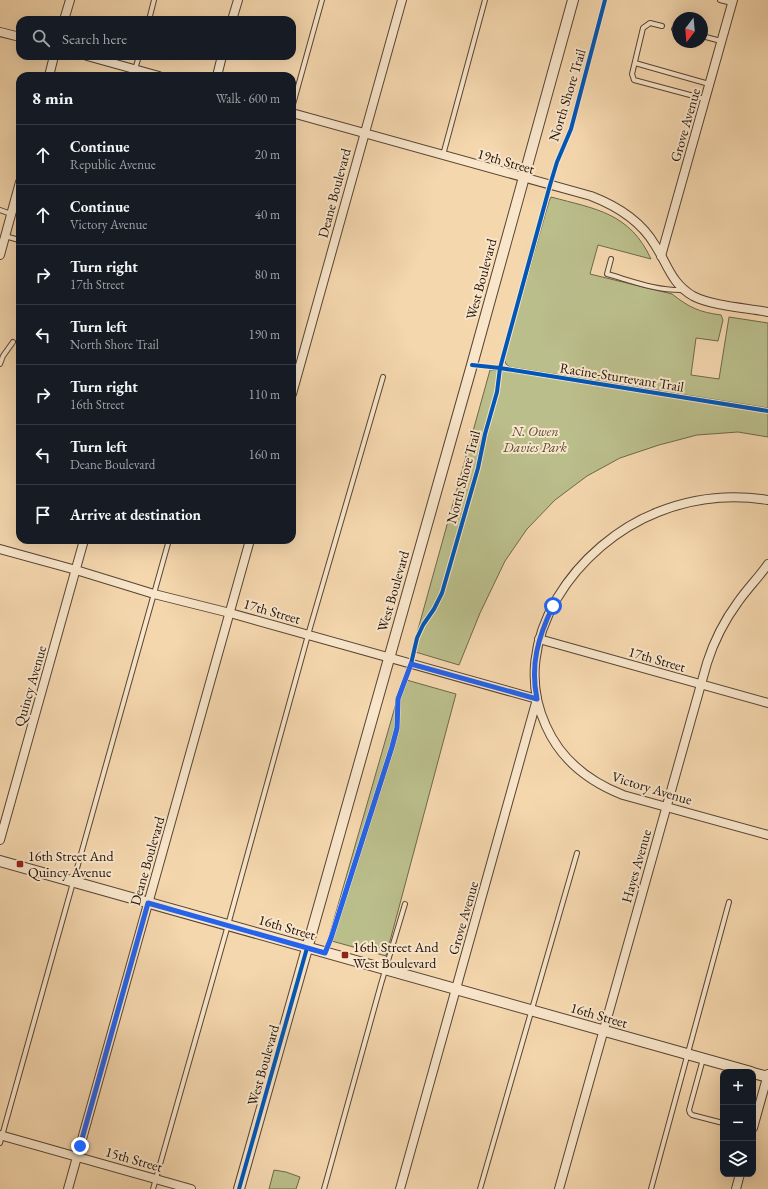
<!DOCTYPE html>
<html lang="en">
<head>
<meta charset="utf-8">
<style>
  :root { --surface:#171b24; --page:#242831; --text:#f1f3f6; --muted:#9ea1a6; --line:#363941 }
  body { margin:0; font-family:"EB Garamond",serif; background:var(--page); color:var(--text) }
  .controls { position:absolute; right:12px; bottom:12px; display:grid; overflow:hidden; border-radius:8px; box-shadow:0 4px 16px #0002 }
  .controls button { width:36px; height:36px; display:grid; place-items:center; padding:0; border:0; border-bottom:1px solid var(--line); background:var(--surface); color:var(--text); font:20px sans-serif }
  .compass { position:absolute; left:672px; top:12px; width:36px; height:36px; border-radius:50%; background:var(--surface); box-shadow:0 4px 16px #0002; rotate:196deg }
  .stop { position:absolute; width:12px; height:12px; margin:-9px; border:3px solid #2563eb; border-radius:50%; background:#fff }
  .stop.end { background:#2563eb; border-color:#fff; box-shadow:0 1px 4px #0008 }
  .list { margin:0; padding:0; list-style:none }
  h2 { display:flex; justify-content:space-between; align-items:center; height:52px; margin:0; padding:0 16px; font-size:17px }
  h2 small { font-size:13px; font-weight:400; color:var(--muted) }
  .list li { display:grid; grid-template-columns:26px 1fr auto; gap:12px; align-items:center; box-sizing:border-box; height:60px; padding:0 16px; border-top:1px solid var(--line) }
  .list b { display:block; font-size:15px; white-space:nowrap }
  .list p { margin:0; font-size:13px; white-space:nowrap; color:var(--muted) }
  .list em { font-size:13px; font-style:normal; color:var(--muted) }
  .icon { flex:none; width:22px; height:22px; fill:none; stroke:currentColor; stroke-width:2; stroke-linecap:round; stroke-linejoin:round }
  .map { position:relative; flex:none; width:768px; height:1189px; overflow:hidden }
  .search { position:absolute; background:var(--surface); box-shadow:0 4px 16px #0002; left:16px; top:16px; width:280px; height:44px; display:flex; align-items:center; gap:10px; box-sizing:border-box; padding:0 14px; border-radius:12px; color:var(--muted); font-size:15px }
  .panel { position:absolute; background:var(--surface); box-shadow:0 4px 16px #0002; left:16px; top:72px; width:280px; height:472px; border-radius:12px }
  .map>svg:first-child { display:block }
  .green { fill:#babe8b; stroke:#6e684a }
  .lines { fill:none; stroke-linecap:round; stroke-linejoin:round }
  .service-casing { stroke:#574433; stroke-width:6 }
  .minor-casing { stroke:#574433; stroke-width:10 }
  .tertiary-casing { stroke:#574433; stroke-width:12 }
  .service { stroke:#f8e5ca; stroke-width:4 }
  .minor { stroke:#f8e5ca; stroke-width:8 }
  .tertiary { stroke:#f8e5ca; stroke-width:10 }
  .cycleway-casing { stroke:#f8e5ca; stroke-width:6 }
  .cycleway { stroke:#0057b8; stroke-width:4 }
  .route { stroke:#2563eb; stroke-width:5 }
  .poi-dot { fill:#8f2418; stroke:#f8e5ca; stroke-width:1.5 }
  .labels { text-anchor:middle; stroke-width:4; stroke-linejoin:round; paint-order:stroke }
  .street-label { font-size:14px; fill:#22130a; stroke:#f8e5ca }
  .park-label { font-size:14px; font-style:italic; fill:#574f37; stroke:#f8e5ca }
  .poi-label { font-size:14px; fill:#22130a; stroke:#f8e5ca; text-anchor:start }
</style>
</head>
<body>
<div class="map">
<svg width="768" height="1189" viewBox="0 0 768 1189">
  <rect width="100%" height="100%" fill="#f5d7ae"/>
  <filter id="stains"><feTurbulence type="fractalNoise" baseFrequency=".005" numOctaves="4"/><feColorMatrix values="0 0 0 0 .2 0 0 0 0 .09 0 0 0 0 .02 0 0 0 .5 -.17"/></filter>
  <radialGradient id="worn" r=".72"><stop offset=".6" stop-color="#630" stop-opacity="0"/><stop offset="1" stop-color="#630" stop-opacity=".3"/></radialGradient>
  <g class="green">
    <path d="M 551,197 C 596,209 630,213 651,259 L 598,245 L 590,274 L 672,294 C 690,308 699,312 721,315 L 723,320 L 718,341 L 696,338 L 691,375 L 719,379 L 729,317 L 768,323 L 768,408 L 510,367 L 506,364 L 504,359 L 549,201 Z"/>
    <path d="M 490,370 L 505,371 L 768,413 L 768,437 L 738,432 L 697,435 L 659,445 L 620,458 L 587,476 L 555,500 L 527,529 L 505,561 L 480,613 L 459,665 L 412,651 Z"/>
    <path d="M 403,679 L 456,694 L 386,956 L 328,940 Z"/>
    <path d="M 274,1170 L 286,1172 L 300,1177 L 296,1189 L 269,1189 Z"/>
  </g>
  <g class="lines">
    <defs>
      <g id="service">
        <path d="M 720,0 L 732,3"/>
        <path d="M 149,20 L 154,0"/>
        <path d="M 662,26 L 650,23 L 643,28 L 632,74 L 634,80 L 705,99"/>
        <path d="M 674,29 L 678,30"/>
        <path d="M 702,36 L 721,41"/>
        <path d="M 635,63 L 709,84"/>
        <path d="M 133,76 L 139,56"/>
        <path d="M 292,108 L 322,0"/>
        <path d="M 443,155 L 485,0"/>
        <path d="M 0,210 L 11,214"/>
        <path d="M 5,236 L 19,240"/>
        <path d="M 611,259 L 607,274 C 632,281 657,291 684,290"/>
        <path d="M 0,364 L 3,356 L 13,342"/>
        <path d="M 703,1059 L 689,1110 L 690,1113 L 692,1115 L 723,1123"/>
        <path d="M 0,1143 L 169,540"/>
        <path d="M 153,1189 L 228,925 L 308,635 L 383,377"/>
        <path d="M 324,1189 L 381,984 L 405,904"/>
        <path d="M 480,1189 L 577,853"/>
        <path d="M 651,1189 L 729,902"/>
      </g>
      <g id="minor">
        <path d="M 64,20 L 70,0"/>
        <path d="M 232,20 L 238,0"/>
        <path d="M 0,32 L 20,37"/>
        <path d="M 87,56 L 159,76"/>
        <path d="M 49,76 L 54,56"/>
        <path d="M 217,76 L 222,56"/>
        <path d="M 292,113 L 591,196 C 617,206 641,221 655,245 C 668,265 671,283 693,296 C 712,306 747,308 768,312"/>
        <path d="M 0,255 L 20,182"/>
        <path d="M 661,256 L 733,0"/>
        <path d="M 292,394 L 402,0"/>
        <path d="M 768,500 C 731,494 693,498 658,512 C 578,543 506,640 546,726 C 561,760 590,782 623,795 L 768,835"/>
        <path d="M 0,549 L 76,570 L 154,594 L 230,613 L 537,699 L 400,1189"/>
        <path d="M 539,639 L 768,703"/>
        <path d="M 0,840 L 84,540"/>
        <path d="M 753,1128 L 768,1074"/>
        <path d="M 0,1135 L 191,1189"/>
        <path d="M 68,1189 L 250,540"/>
        <path d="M 559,1189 L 707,663 C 714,641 724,621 738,602 C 747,589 759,577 768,564"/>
        <path d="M 736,1189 L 740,1174"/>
      </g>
      <g id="tertiary">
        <path d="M 0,861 L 751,1072"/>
        <path d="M 753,1073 L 768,1077"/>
        <path d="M 239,1189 L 472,365 L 573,0"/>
      </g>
    </defs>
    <use href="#service" class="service-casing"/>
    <use href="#minor" class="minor-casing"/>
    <use href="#tertiary" class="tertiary-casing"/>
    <use href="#service" class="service"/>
    <use href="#minor" class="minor"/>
    <use href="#tertiary" class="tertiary"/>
    <defs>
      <g id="cycleway">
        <path d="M 472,365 L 500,368 L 768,411"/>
        <path d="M 239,1189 L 307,948 L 325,953 L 331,938 L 392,747 L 397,728 L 398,699 L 411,664 L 417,638 L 423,625 L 434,609 L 442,593 L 478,468 L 485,434 L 497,392 L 500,368 L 550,185 L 557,162 L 571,129 L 605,0"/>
      </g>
    </defs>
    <use href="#cycleway" class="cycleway-casing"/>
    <use href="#cycleway" class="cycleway"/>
  </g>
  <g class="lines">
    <path class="route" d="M 80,1146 L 148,903 L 325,953 L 331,938 L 392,747 L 397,728 L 398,699 L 411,664 L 537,699 C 530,665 538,637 553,606"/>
  </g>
  <g class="poi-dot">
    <rect x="16" y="860" width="8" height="8" rx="2"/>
    <rect x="341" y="951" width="8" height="8" rx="2"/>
  </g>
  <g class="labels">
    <g class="street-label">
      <text transform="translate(567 95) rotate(-73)" y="5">North Shore Trail</text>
      <text transform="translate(685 125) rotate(-74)" y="5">Grove Avenue</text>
      <text transform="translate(506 161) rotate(16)" y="5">19th Street</text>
      <text transform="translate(334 193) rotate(-75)" y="5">Deane Boulevard</text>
      <text transform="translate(481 279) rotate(-75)" y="5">West Boulevard</text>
      <text transform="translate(622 377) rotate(9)" y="5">Racine-Sturtevant Trail</text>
      <text transform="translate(463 477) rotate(-75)" y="5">North Shore Trail</text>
      <text transform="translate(393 591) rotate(-74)" y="5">West Boulevard</text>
      <text transform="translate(272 611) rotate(16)" y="5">17th Street</text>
      <text transform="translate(657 659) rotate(16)" y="5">17th Street</text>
      <text transform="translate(30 686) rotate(-74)" y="5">Quincy Avenue</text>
      <text transform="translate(652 788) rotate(17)" y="5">Victory Avenue</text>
      <text transform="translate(147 861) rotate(-74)" y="5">Deane Boulevard</text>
      <text transform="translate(636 866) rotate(-74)" y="5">Hayes Avenue</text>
      <text transform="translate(463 918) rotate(-74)" y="5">Grove Avenue</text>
      <text transform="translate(287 927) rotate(16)" y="5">16th Street</text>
      <text transform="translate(599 1015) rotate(16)" y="5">16th Street</text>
      <text transform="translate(263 1065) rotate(-74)" y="5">West Boulevard</text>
      <text transform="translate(134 1159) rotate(16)" y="5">15th Street</text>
    </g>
    <g class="park-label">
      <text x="535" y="436">N. Owen<tspan x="535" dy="16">Davies Park</tspan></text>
    </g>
    <g class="poi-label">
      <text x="28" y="861">16th Street And<tspan x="28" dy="16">Quincy Avenue</tspan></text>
      <text x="353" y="952">16th Street And<tspan x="353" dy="16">West Boulevard</tspan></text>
    </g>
  </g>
  <rect width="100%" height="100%" filter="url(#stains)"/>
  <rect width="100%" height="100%" fill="url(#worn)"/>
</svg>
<div class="controls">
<button>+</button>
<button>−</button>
<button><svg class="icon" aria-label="layers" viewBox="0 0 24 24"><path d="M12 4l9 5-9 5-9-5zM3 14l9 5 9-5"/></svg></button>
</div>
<svg class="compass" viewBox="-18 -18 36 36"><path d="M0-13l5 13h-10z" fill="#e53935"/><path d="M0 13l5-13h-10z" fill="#9ea1a6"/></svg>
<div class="stop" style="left:553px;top:606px"></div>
<div class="stop end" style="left:80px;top:1146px"></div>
<div class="search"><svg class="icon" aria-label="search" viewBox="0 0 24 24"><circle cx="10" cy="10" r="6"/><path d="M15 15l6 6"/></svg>Search here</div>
<section class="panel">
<h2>8 min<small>Walk · 600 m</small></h2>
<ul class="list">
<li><svg class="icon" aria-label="ahead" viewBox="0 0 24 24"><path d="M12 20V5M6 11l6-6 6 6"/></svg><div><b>Continue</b><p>Republic Avenue</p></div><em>20 m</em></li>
<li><svg class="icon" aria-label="ahead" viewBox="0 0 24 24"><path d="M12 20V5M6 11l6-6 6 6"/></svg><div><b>Continue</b><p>Victory Avenue</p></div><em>40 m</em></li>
<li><svg class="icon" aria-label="right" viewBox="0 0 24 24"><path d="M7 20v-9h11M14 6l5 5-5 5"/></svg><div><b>Turn right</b><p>17th Street</p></div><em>80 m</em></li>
<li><svg class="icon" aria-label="left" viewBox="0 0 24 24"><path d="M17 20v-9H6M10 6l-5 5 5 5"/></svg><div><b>Turn left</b><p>North Shore Trail</p></div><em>190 m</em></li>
<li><svg class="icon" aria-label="right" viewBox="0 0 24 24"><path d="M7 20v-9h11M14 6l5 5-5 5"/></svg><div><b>Turn right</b><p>16th Street</p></div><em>110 m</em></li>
<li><svg class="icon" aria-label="left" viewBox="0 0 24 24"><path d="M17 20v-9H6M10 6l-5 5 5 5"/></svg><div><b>Turn left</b><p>Deane Boulevard</p></div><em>160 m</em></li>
<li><svg class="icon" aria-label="arrive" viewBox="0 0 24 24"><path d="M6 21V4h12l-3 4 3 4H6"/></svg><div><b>Arrive at destination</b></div></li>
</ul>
</section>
</div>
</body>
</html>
